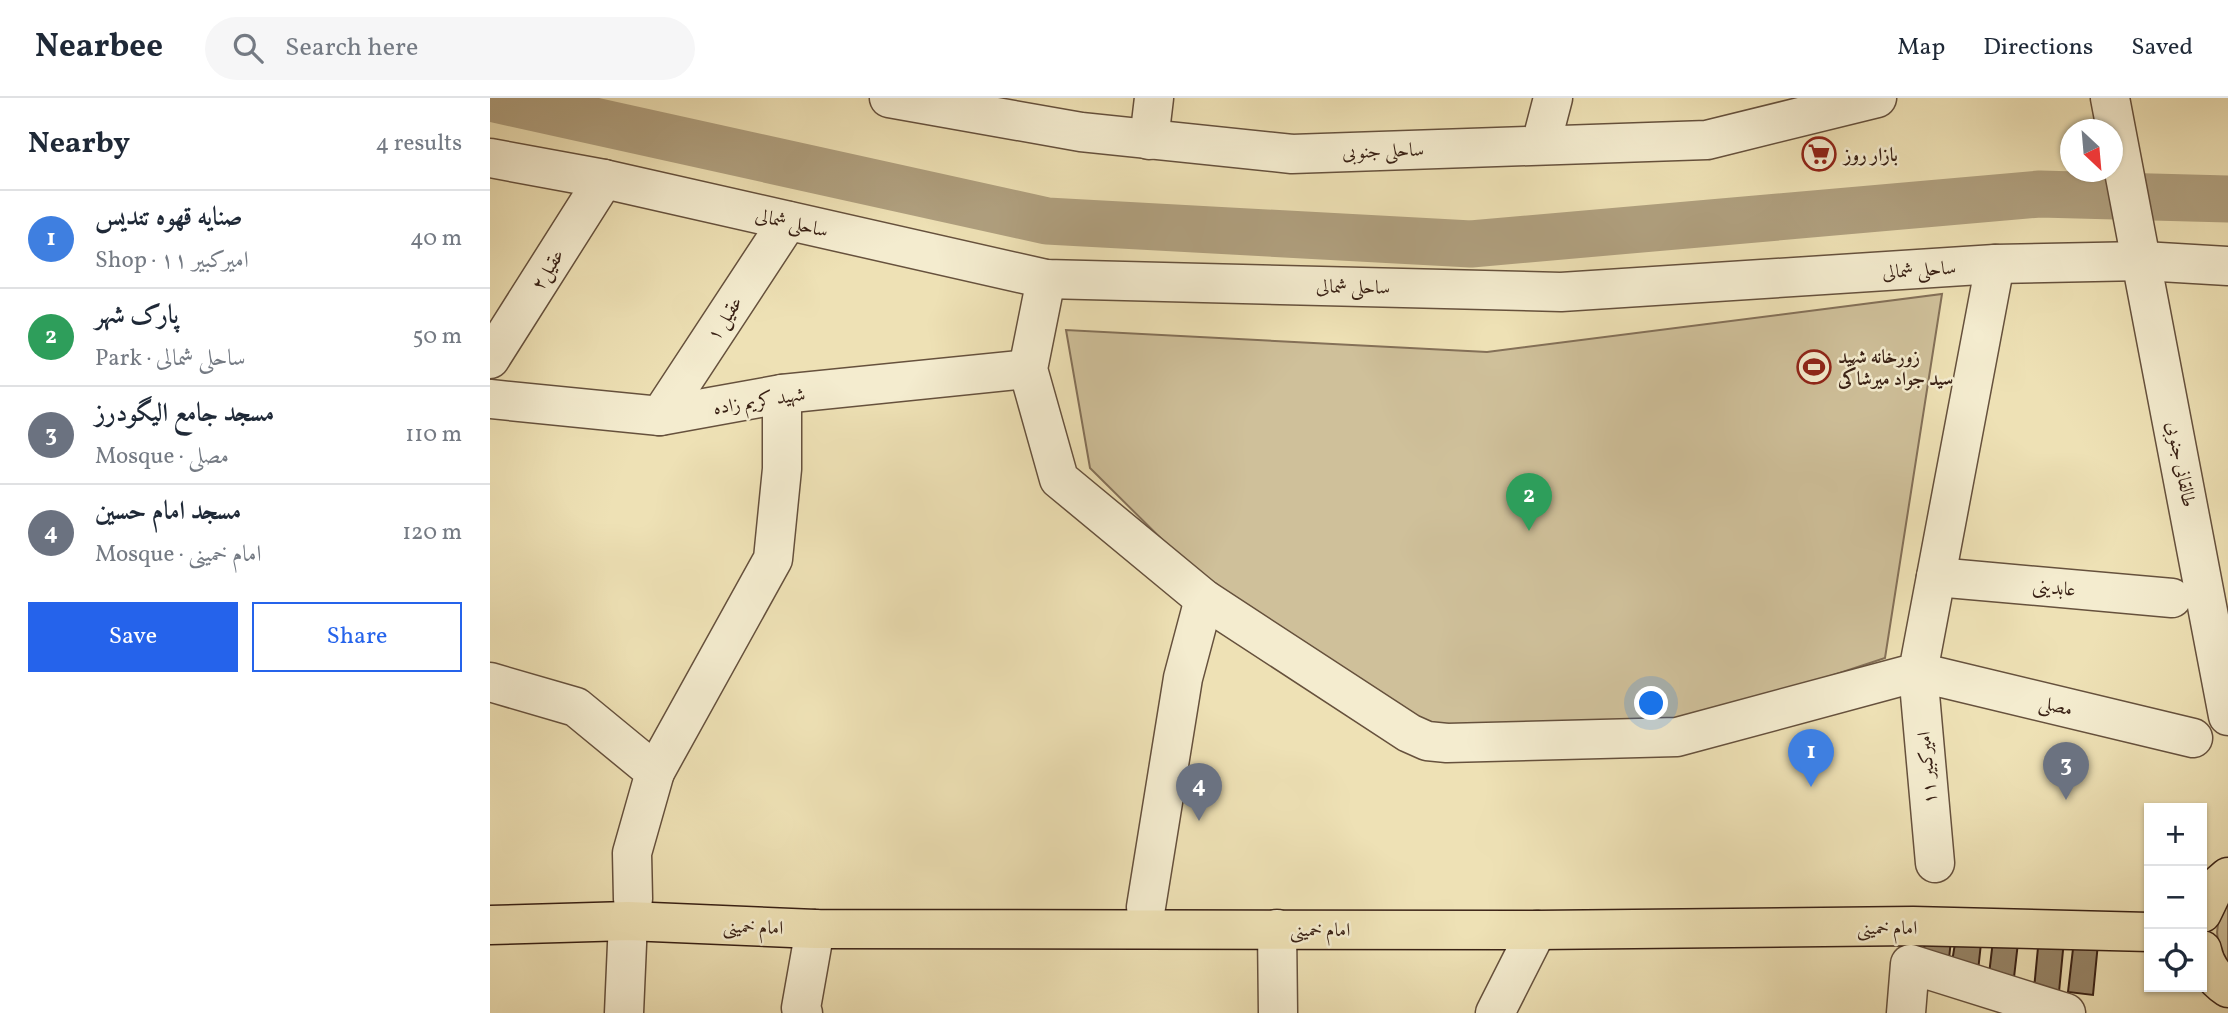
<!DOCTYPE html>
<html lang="en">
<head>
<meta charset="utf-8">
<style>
  :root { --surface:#fff; --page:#f6f6f7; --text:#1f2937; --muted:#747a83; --line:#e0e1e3; --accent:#2563eb }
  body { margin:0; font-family:Vollkorn,Amiri,serif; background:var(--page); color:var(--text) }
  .controls { position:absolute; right:21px; bottom:21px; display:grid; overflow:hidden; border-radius:0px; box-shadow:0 2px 5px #0004 }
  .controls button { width:63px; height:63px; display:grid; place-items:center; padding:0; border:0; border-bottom:2px solid var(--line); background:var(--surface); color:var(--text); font:35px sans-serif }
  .compass { position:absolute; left:1570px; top:21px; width:63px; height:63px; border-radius:50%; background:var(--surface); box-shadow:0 2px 5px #0004; rotate:154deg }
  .you { position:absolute; left:1162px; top:606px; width:24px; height:24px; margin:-18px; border:5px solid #fff; border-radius:50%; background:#1a73e8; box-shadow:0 0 0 10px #1a73e833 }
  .badge { display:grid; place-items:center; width:46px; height:46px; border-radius:50%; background:var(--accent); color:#fff; font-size:23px; font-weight:700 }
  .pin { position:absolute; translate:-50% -58px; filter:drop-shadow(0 2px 4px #0008) }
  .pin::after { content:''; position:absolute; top:37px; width:24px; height:21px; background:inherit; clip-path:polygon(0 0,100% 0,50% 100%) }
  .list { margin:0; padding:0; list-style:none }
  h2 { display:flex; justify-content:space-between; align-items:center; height:91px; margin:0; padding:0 28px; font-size:30px }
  h2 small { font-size:23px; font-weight:400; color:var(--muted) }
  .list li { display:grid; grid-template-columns:46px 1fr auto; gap:21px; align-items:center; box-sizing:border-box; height:98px; padding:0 28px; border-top:2px solid var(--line) }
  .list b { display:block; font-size:26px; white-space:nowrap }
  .list p { margin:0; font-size:23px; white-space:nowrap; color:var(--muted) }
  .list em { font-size:23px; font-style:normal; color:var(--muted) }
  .actions { display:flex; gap:14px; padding:21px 28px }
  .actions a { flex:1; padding:16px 0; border:2px solid var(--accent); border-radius:0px; text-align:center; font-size:24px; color:var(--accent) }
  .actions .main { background:var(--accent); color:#fff }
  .icon { flex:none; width:38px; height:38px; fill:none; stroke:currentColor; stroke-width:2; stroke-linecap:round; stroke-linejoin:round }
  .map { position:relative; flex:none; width:1738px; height:915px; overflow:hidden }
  header { display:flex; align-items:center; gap:42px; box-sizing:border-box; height:98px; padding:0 35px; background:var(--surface); border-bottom:2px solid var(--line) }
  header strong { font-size:33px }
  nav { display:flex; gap:38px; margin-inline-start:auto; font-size:24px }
  .search { width:490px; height:63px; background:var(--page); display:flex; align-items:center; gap:18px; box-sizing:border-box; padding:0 24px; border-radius:38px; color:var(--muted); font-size:26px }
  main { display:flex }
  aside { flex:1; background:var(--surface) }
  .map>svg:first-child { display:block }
  .green { fill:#cfc09a; stroke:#847058; stroke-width:2 }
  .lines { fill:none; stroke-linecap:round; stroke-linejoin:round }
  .river { stroke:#b0a07f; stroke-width:47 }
  .building { fill:#978568; stroke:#392115; stroke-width:2 }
  .minor-casing { stroke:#66513d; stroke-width:41 }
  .major-casing { stroke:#392115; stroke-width:41 }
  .minor { stroke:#f4eccf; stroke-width:38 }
  .major { stroke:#eee1b5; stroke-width:38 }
  .labels { text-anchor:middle; stroke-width:5; stroke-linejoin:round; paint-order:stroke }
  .street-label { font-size:19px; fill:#392115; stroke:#f4eccf }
  .poi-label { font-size:19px; font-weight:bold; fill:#392115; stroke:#f4eccf; text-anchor:start }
</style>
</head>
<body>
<header>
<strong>Nearbee</strong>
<div class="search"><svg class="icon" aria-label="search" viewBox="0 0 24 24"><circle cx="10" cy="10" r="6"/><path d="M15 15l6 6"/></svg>Search here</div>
<nav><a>Map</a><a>Directions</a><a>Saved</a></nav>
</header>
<main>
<aside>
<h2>Nearby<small>4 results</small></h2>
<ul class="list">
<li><span class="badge" style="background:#3f7fe0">1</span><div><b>صنایه قهوه تندیس</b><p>Shop · امیرکبیر ۱۱</p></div><em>40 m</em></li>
<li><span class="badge" style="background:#2e9e5b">2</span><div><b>پارک شهر</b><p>Park · ساحلی شمالی</p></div><em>50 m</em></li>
<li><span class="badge" style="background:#6b7280">3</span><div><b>مسجد جامع الیگودرز</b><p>Mosque · مصلی</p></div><em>110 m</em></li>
<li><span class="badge" style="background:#6b7280">4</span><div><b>مسجد امام حسین</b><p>Mosque · امام خمینی</p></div><em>120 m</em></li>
</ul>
<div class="actions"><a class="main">Save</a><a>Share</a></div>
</aside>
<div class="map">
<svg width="1738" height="915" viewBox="0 0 1738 915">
  <rect width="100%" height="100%" fill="#eee1b5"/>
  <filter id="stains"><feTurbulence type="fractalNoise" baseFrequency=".00286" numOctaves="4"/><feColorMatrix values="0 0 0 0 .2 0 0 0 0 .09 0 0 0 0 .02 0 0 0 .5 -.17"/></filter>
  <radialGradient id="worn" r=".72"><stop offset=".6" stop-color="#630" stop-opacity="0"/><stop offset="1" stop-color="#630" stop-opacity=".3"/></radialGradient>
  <g class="green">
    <path d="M 1452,196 L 1395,560 L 1186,629 L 938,637 L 727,496 L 600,370 L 576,232 L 997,254 Z"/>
    <path d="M 1738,802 L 1738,866 C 1723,842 1724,826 1738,802 Z"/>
  </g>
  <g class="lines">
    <path class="river" d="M 0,0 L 557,123 L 981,146 L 1550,96 L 1738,101"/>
  </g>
  <g class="building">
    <path d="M 1437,830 L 1462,833 L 1458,870 L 1432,865 Z"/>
    <path d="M 1467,833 L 1492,836 L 1488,873 L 1461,870 Z"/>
    <path d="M 1504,834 L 1529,836 L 1523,888 L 1498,885 Z"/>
    <path d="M 1549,839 L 1574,842 L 1569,894 L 1544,891 Z"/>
    <path d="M 1584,842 L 1608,845 L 1603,897 L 1578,894 Z"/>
  </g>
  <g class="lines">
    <defs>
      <g id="minor">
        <path d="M 399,0 L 591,34 L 802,56 L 1217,42 L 1387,0"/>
        <path d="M 1620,0 L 1738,618"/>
        <path d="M 659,42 L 664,0"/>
        <path d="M 1051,46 L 1063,0"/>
        <path d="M 0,60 L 114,81 L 556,181 L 1071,194 L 1505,166 L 1653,163 L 1738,168"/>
        <path d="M 556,181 L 538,271 L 569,381 L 714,501 L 919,635 L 937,643 L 957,645 L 1187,639 L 1428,574 L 1505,166"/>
        <path d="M 0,261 L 114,81"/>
        <path d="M 0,301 L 170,318 L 292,296 L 538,271"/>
        <path d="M 170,318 L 298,123"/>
        <path d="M 1446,479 L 1682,500"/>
        <path d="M 0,584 L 86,609 L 165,674 L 142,755 L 143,801"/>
        <path d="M 165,674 L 283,461 L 292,371 L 292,296"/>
        <path d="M 1445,765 L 1428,574 L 1703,640"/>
        <path d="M 656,809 L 693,580 L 714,501"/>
        <path d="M 787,831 L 788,915"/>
        <path d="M 134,915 L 138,823"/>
        <path d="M 313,915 L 311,910 L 325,831"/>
        <path d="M 1005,915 L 1047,832"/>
        <path d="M 1416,915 L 1420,866 L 1576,915"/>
      </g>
      <g id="major">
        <path d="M 1712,815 L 1723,792 L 1738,779"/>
        <path d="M 0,827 L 138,823 L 325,831 L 1047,832 L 1423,828 L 1659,834"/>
        <path d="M 1712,852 C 1715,868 1725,881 1738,890"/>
      </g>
    </defs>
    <use href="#minor" class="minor-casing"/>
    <use href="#major" class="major-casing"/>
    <use href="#minor" class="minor"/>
    <use href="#major" class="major"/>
  </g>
  <defs>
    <symbol id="supermarket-ring" viewBox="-11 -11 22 22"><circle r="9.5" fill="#f4eccf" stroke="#8f2418" stroke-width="1.5"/><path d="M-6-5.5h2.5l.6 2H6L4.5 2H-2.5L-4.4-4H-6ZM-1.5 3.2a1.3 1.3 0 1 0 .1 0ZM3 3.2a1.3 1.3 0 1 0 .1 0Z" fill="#8f2418"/></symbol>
    <symbol id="stadium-ring" viewBox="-11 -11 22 22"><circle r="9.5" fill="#f4eccf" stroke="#8f2418" stroke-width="1.5"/><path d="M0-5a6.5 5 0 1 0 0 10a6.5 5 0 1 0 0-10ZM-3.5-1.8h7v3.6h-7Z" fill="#8f2418"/></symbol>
  </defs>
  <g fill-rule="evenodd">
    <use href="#supermarket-ring" x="1310" y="37" width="38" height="38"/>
    <use href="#stadium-ring" x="1305" y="250" width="38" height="38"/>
  </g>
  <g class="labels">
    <g class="street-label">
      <text transform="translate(893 52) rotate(-2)" y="7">ساحلی جنوبی</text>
      <text transform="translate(302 124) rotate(13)" y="7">ساحلی شمالی</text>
      <text transform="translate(57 171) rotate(-58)" y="7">عقیل۲</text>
      <text transform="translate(1429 171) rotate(-4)" y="7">ساحلی شمالی</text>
      <text transform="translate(863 188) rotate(1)" y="7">ساحلی شمالی</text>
      <text transform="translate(234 220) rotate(-57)" y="7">عقیل ۱</text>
      <text transform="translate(269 302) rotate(-9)" y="7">شهید کریم زاده</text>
      <text transform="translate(1692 366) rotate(79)" y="7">طالقانی جنوبی</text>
      <text transform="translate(1564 489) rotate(5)" y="7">عابدینی</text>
      <text transform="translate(1566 607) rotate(13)" y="7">مصلی</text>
      <text transform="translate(1436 670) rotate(-95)" y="7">امیرکبیر ۱۱</text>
      <text transform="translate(263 828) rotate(2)" y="7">امام خمینی</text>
      <text x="1397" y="836">امام خمینی</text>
      <text x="830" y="838">امام خمینی</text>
    </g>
    <g class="poi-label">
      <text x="1354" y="63">بازار روز</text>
      <text x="1348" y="265">زورخانه شهید<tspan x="1348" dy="22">سید جواد میرشاکی</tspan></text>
    </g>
  </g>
  <rect width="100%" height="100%" filter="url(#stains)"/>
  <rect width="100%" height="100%" fill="url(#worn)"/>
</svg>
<div class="controls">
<button>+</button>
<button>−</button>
<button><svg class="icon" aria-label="locate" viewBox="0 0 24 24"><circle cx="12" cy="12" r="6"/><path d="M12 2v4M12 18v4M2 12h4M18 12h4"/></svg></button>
</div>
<svg class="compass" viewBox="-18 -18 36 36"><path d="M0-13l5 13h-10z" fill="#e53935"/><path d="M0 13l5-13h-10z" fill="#747a83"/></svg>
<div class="you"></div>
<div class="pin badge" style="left:1321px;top:689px;background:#3f7fe0">1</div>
<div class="pin badge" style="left:1039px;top:433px;background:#2e9e5b">2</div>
<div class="pin badge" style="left:1576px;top:702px;background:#6b7280">3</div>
<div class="pin badge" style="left:709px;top:723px;background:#6b7280">4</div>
</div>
</main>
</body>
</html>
